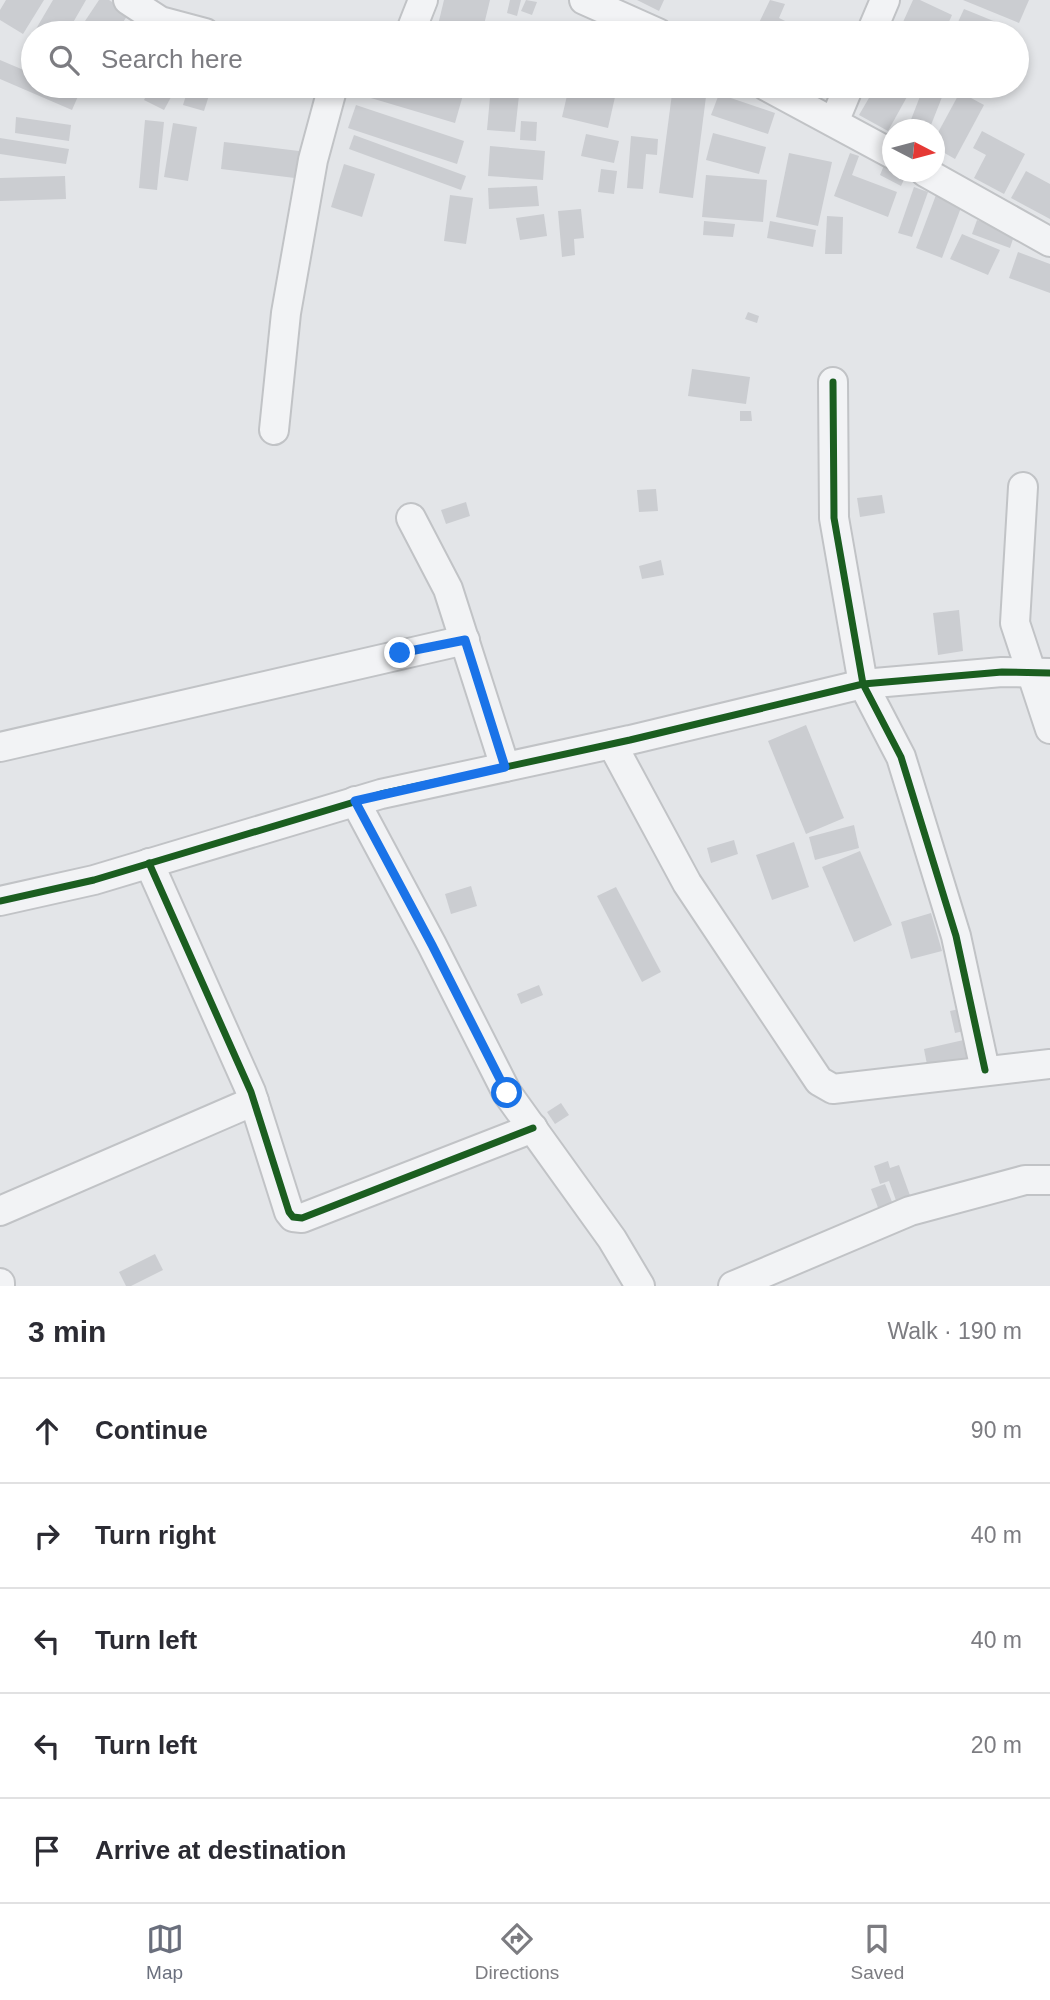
<!DOCTYPE html>
<html lang="en">
<head>
<meta charset="utf-8">
<style>
  :root { --surface:#fff; --page:#f2f2f3; --text:#2b2b33; --muted:#7c7c81; --line:#e1e1e2; --accent:#6a6f7d }
  body { margin:0; font-family:Arial,sans-serif; background:var(--page); color:var(--text) }
  .compass { position:absolute; left:882px; top:119px; width:63px; height:63px; border-radius:50%; background:var(--surface); box-shadow:0 4px 10px #0003; rotate:96deg }
  .stop { position:absolute; width:21px; height:21px; margin:-16px; border:5px solid #1a73e8; border-radius:50%; background:#fff }
  .stop.end { background:#1a73e8; border-color:#fff; box-shadow:0 2px 7px #0008 }
  .list { margin:0; padding:0; list-style:none }
  h2 { display:flex; justify-content:space-between; align-items:center; height:91px; margin:0; padding:0 28px; font-size:30px }
  h2 small { font-size:23px; font-weight:400; color:var(--muted) }
  .list li { display:grid; grid-template-columns:46px 1fr auto; gap:21px; align-items:center; box-sizing:border-box; height:105px; padding:0 28px; border-top:2px solid var(--line) }
  .list b { display:block; font-size:26px; white-space:nowrap }
  .list em { font-size:23px; font-style:normal; color:var(--muted) }
  .icon { flex:none; width:38px; height:38px; fill:none; stroke:currentColor; stroke-width:2; stroke-linecap:round; stroke-linejoin:round }
  .map { position:relative; flex:none; width:1050px; height:1286px; overflow:hidden }
  .search { position:absolute; background:var(--surface); box-shadow:0 4px 10px #0003; left:21px; right:21px; top:21px; height:77px; display:flex; align-items:center; gap:18px; box-sizing:border-box; padding:0 24px; border-radius:38px; color:var(--muted); font-size:26px }
  .sheet { height:616px; background:var(--surface) }
  nav { display:flex; justify-content:space-around; align-items:center; box-sizing:border-box; height:98px; border-top:2px solid var(--line); background:var(--surface); font-size:19px; color:var(--muted) }
  nav a { display:grid; justify-items:center; gap:4px }
  nav .on { color:var(--accent) }
  .map>svg:first-child { display:block }
  .building { fill:#cbcdd1 }
  .lines { fill:none; stroke-linecap:round; stroke-linejoin:round }
  .street-casing { stroke:#c1c3c6; stroke-width:32 }
  .street { stroke:#f2f3f5; stroke-width:28 }
  .cycleway-casing { stroke:#f1f3f7; stroke-width:11 }
  .cycleway { stroke:#1b5e20; stroke-width:7 }
  .route { stroke:#1a73e8; stroke-width:9 }
</style>
</head>
<body>
<div class="map">
<svg width="1050" height="1286" viewBox="0 0 1050 1286">
  <rect width="100%" height="100%" fill="#e3e5e8"/>
  <g class="building">
    <path d="M 6,0 L 44,0 L 23,34 L 0,20 L 0,10 Z"/>
    <path d="M 53,0 L 86,0 L 67,33 L 33,33 L 33,58 L 23,51 Z"/>
    <path d="M 99,0 L 109,0 L 129,13 L 116,33 L 77,33 Z"/>
    <path d="M 444,0 L 490,0 L 482,33 L 436,33 Z"/>
    <path d="M 510,0 L 521,0 L 517,16 L 507,13 Z"/>
    <path d="M 526,0 L 537,2 L 532,15 L 521,11 Z"/>
    <path d="M 637,0 L 664,0 L 659,11 Z"/>
    <path d="M 770,0 L 785,4 L 779,18 L 810,33 L 754,33 Z"/>
    <path d="M 913,0 L 920,0 L 952,15 L 944,33 L 898,33 Z"/>
    <path d="M 963,0 L 1029,0 L 1019,23 Z"/>
    <path d="M 964,9 L 996,22 L 992,33 L 953,33 Z"/>
    <path d="M 135,17 L 150,25 L 146,33 L 126,33 Z"/>
    <path d="M 576,23 L 589,25 L 587,33 L 574,33 Z"/>
    <path d="M 0,60 L 33,74 L 33,86 L 60,86 L 79,94 L 72,110 L 0,79 Z"/>
    <path d="M 92,86 L 104,86 L 98,98 L 88,93 Z"/>
    <path d="M 151,86 L 177,86 L 164,110 L 144,100 Z"/>
    <path d="M 189,86 L 212,86 L 204,111 L 183,105 Z"/>
    <path d="M 356,86 L 433,86 L 463,95 L 455,123 L 354,93 Z"/>
    <path d="M 491,86 L 520,86 L 515,132 L 487,130 Z"/>
    <path d="M 673,86 L 707,89 L 693,198 L 659,193 Z"/>
    <path d="M 876,86 L 913,86 L 888,131 L 859,115 Z"/>
    <path d="M 924,86 L 946,87 L 929,130 L 907,130 Z"/>
    <path d="M 569,87 L 615,97 L 608,128 L 562,117 Z"/>
    <path d="M 960,92 L 984,105 L 955,159 L 934,147 L 934,140 Z"/>
    <path d="M 719,94 L 775,113 L 768,134 L 711,115 Z"/>
    <path d="M 356,105 L 464,141 L 457,164 L 348,128 Z"/>
    <path d="M 16,117 L 71,125 L 69,141 L 15,133 Z"/>
    <path d="M 145,120 L 164,122 L 157,190 L 139,188 Z"/>
    <path d="M 521,121 L 537,122 L 536,141 L 520,140 Z"/>
    <path d="M 173,123 L 197,127 L 188,181 L 164,177 Z"/>
    <path d="M 982,131 L 1025,154 L 1004,194 L 974,178 L 986,155 L 973,148 Z"/>
    <path d="M 713,133 L 766,147 L 759,174 L 706,160 Z"/>
    <path d="M 586,134 L 619,141 L 614,163 L 581,156 Z"/>
    <path d="M 354,135 L 466,176 L 461,190 L 349,149 Z"/>
    <path d="M 631,136 L 658,139 L 657,155 L 646,154 L 643,189 L 627,188 Z"/>
    <path d="M 0,138 L 69,149 L 66,164 L 0,154 Z"/>
    <path d="M 224,142 L 307,152 L 303,179 L 221,169 Z"/>
    <path d="M 490,146 L 545,151 L 543,180 L 488,176 Z"/>
    <path d="M 789,153 L 832,162 L 818,226 L 776,217 Z"/>
    <path d="M 850,153 L 859,156 L 852,175 L 897,192 L 888,217 L 834,196 Z"/>
    <path d="M 885,163 L 892,166 L 892,172 L 907,173 L 901,186 L 880,175 Z"/>
    <path d="M 344,164 L 375,174 L 362,217 L 331,207 Z"/>
    <path d="M 601,169 L 617,171 L 614,194 L 598,192 Z"/>
    <path d="M 1026,171 L 1050,184 L 1050,219 L 1011,198 Z"/>
    <path d="M 706,175 L 767,180 L 763,222 L 702,217 Z"/>
    <path d="M 65,176 L 66,199 L 0,201 L 0,178 Z"/>
    <path d="M 537,186 L 539,206 L 489,209 L 488,188 Z"/>
    <path d="M 914,187 L 928,192 L 912,237 L 898,233 Z"/>
    <path d="M 450,195 L 473,198 L 466,244 L 444,241 Z"/>
    <path d="M 936,195 L 962,205 L 942,258 L 916,248 Z"/>
    <path d="M 581,209 L 584,238 L 574,239 L 575,255 L 562,257 L 558,211 Z"/>
    <path d="M 544,214 L 547,236 L 520,240 L 516,218 Z"/>
    <path d="M 827,216 L 843,217 L 842,254 L 825,254 Z"/>
    <path d="M 977,220 L 1015,233 L 1010,248 L 972,234 Z"/>
    <path d="M 704,221 L 735,224 L 733,237 L 703,235 Z"/>
    <path d="M 770,221 L 816,230 L 813,247 L 767,238 Z"/>
    <path d="M 962,234 L 1000,250 L 988,275 L 950,259 Z"/>
    <path d="M 1018,252 L 1050,264 L 1050,293 L 1009,278 Z"/>
    <path d="M 748,312 L 759,316 L 757,323 L 745,319 Z"/>
    <path d="M 692,369 L 750,377 L 746,404 L 688,396 Z"/>
    <path d="M 740,411 L 751,411 L 752,421 L 740,421 Z"/>
    <path d="M 656,489 L 658,511 L 639,512 L 637,490 Z"/>
    <path d="M 882,495 L 885,513 L 860,517 L 857,498 Z"/>
    <path d="M 466,502 L 470,516 L 446,524 L 441,510 Z"/>
    <path d="M 661,560 L 664,575 L 642,579 L 639,566 Z"/>
    <path d="M 959,610 L 963,651 L 938,655 L 933,613 Z"/>
    <path d="M 806,725 L 844,818 L 806,834 L 768,741 Z"/>
    <path d="M 854,825 L 859,848 L 815,860 L 809,837 Z"/>
    <path d="M 734,840 L 738,854 L 711,863 L 707,848 Z"/>
    <path d="M 794,842 L 809,887 L 772,900 L 756,855 Z"/>
    <path d="M 860,851 L 892,925 L 854,942 L 822,867 Z"/>
    <path d="M 471,886 L 477,906 L 451,914 L 445,894 Z"/>
    <path d="M 616,887 L 661,972 L 642,982 L 597,896 Z"/>
    <path d="M 931,913 L 942,951 L 911,959 L 901,922 Z"/>
    <path d="M 539,985 L 543,995 L 521,1004 L 517,994 Z"/>
    <path d="M 968,1007 L 973,1029 L 955,1033 L 950,1011 Z"/>
    <path d="M 968,1039 L 974,1064 L 929,1075 L 924,1049 Z"/>
    <path d="M 561,1103 L 569,1115 L 555,1124 L 547,1112 Z"/>
    <path d="M 888,1161 L 890,1168 L 899,1165 L 912,1201 L 898,1206 L 889,1181 L 880,1184 L 874,1166 Z"/>
    <path d="M 885,1184 L 894,1207 L 880,1213 L 871,1189 Z"/>
    <path d="M 155,1254 L 163,1270 L 131,1286 L 126,1286 L 119,1272 Z"/>
  </g>
  <g class="lines">
    <defs>
      <g id="street">
        <path d="M 128,0 L 160,21 L 205,33"/>
        <path d="M 584,0 L 658,33"/>
        <path d="M 410,33 L 423,0"/>
        <path d="M 871,33 L 885,0"/>
        <path d="M 766,86 L 892,154"/>
        <path d="M 834,122 L 849,86"/>
        <path d="M 925,172 L 1050,242"/>
        <path d="M 833,382 L 834,518 L 863,684 L 901,757 L 956,936 L 985,1070"/>
        <path d="M 274,430 L 286,313 L 313,160 L 333,86"/>
        <path d="M 1023,487 L 1015,623 L 1050,729"/>
        <path d="M 411,518 L 448,589 L 505,767"/>
        <path d="M 612,744 L 687,883 L 819,1081 L 833,1089 L 1050,1064"/>
        <path d="M 0,747 L 465,640"/>
        <path d="M 355,801 L 432,945 L 507,1093 L 612,1239 L 640,1286"/>
        <path d="M 149,863 L 251,1092 L 289,1212 L 293,1217 L 302,1218 L 533,1128"/>
        <path d="M 0,901 L 94,880 L 381,794 L 630,740 L 863,684 L 1002,672 L 1050,673"/>
        <path d="M 0,1211 L 254,1101"/>
        <path d="M 0,1283 L 0,1286"/>
        <path d="M 733,1286 L 910,1211 L 1025,1180 L 1050,1180"/>
      </g>
    </defs>
    <use href="#street" class="street-casing"/>
    <use href="#street" class="street"/>
    <defs>
      <g id="cycleway">
        <path d="M 833,382 L 834,518 L 863,684 L 901,757 L 956,936 L 985,1070"/>
        <path d="M 149,863 L 251,1092 L 289,1212 L 293,1217 L 302,1218 L 533,1128"/>
        <path d="M 0,901 L 94,880 L 381,794 L 630,740 L 863,684 L 1002,672 L 1050,673"/>
      </g>
    </defs>
    <use href="#cycleway" class="cycleway-casing"/>
    <use href="#cycleway" class="cycleway"/>
  </g>
  <g class="lines">
    <path class="route" d="M 400,653 L 465,640 L 505,767 L 355,801 L 432,945 L 507,1093"/>
  </g>
</svg>
<svg class="compass" viewBox="-18 -18 36 36"><path d="M0-13l5 13h-10z" fill="#e53935"/><path d="M0 13l5-13h-10z" fill="#7c7c81"/></svg>
<div class="stop" style="left:507px;top:1093px"></div>
<div class="stop end" style="left:400px;top:653px"></div>
<div class="search"><svg class="icon" aria-label="search" viewBox="0 0 24 24"><circle cx="10" cy="10" r="6"/><path d="M15 15l6 6"/></svg>Search here</div>
</div>
<section class="sheet">
<h2>3 min<small>Walk · 190 m</small></h2>
<ul class="list">
<li><svg class="icon" aria-label="ahead" viewBox="0 0 24 24"><path d="M12 20V5M6 11l6-6 6 6"/></svg><div><b>Continue</b></div><em>90 m</em></li>
<li><svg class="icon" aria-label="right" viewBox="0 0 24 24"><path d="M7 20v-9h11M14 6l5 5-5 5"/></svg><div><b>Turn right</b></div><em>40 m</em></li>
<li><svg class="icon" aria-label="left" viewBox="0 0 24 24"><path d="M17 20v-9H6M10 6l-5 5 5 5"/></svg><div><b>Turn left</b></div><em>40 m</em></li>
<li><svg class="icon" aria-label="left" viewBox="0 0 24 24"><path d="M17 20v-9H6M10 6l-5 5 5 5"/></svg><div><b>Turn left</b></div><em>20 m</em></li>
<li><svg class="icon" aria-label="arrive" viewBox="0 0 24 24"><path d="M6 21V4h12l-3 4 3 4H6"/></svg><div><b>Arrive at destination</b></div></li>
</ul>
</section>
<nav>
<a class="on"><svg class="icon" aria-label="map" viewBox="0 0 24 24"><path d="M3 6l6-2 6 2 6-2v14l-6 2-6-2-6 2zM9 4v14M15 6v14"/></svg>Map</a>
<a><svg class="icon" aria-label="directions" viewBox="0 0 24 24"><path d="M12 3l9 9-9 9-9-9zM9 14v-3h6M13 9l2 2-2 2"/></svg>Directions</a>
<a><svg class="icon" aria-label="saved" viewBox="0 0 24 24"><path d="M7 4h10v16l-5-4-5 4z"/></svg>Saved</a>
</nav>
</body>
</html>
